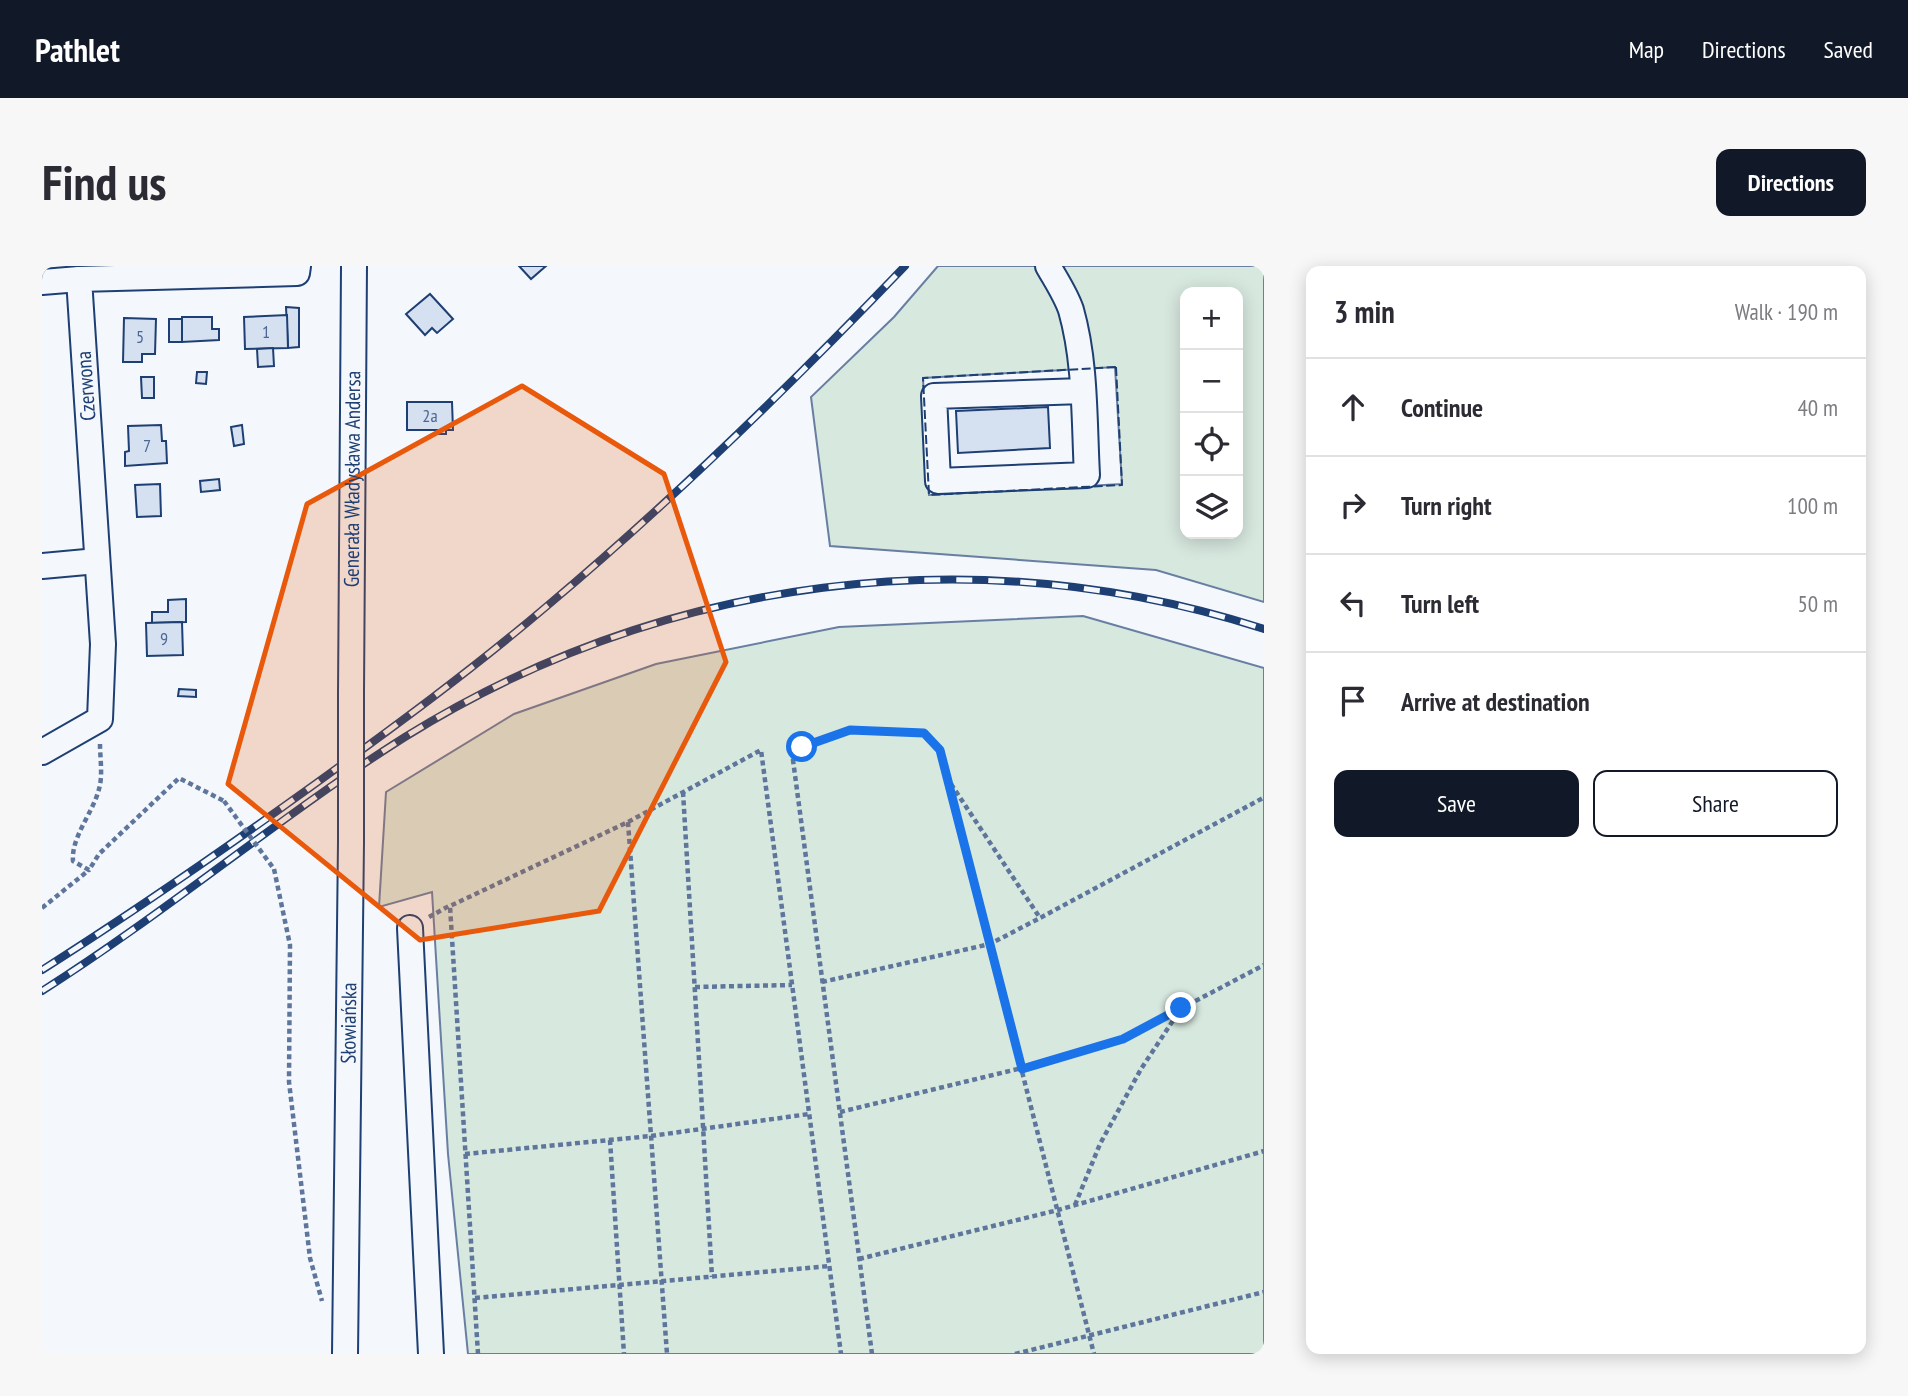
<!DOCTYPE html>
<html lang="en">
<head>
<meta charset="utf-8">
<style>
  :root { --surface:#fff; --page:#f7f7f7; --text:#2b2b33; --muted:#7c7c81; --line:#e1e1e2; --accent:#111827 }
  body { margin:0; font-family:"PT Sans Narrow",sans-serif; background:var(--page); color:var(--text) }
  .controls { position:absolute; right:21px; top:21px; display:grid; overflow:hidden; border-radius:14px; box-shadow:0 4px 18px #0003 }
  .controls button { width:63px; height:63px; display:grid; place-items:center; padding:0; border:0; border-bottom:2px solid var(--line); background:var(--surface); color:var(--text); font:35px sans-serif }
  .stop { position:absolute; width:21px; height:21px; margin:-16px; border:5px solid #1a73e8; border-radius:50%; background:#fff }
  .stop.end { background:#1a73e8; border-color:#fff; box-shadow:0 2px 7px #0008 }
  .list { margin:0; padding:0; list-style:none }
  h2 { display:flex; justify-content:space-between; align-items:center; height:91px; margin:0; padding:0 28px; font-size:30px }
  h2 small { font-size:23px; font-weight:400; color:var(--muted) }
  .list li { display:grid; grid-template-columns:46px 1fr auto; gap:21px; align-items:center; box-sizing:border-box; height:98px; padding:0 28px; border-top:2px solid var(--line) }
  .list b { display:block; font-size:26px; white-space:nowrap }
  .list em { font-size:23px; font-style:normal; color:var(--muted) }
  .actions { display:flex; gap:14px; padding:21px 28px }
  .actions a { flex:1; padding:16px 0; border:2px solid var(--accent); border-radius:14px; text-align:center; font-size:24px; color:var(--accent) }
  .actions .main { background:var(--accent); color:#fff }
  .icon { flex:none; width:38px; height:38px; fill:none; stroke:currentColor; stroke-width:2; stroke-linecap:round; stroke-linejoin:round }
  .map { position:relative; flex:none; width:1222px; height:1088px; overflow:hidden; border-radius:14px }
  header { display:flex; align-items:center; gap:42px; box-sizing:border-box; height:98px; padding:0 35px; background:var(--accent); color:#fff }
  header strong { font-size:33px }
  nav { display:flex; gap:38px; margin-inline-start:auto; font-size:24px }
  .intro { display:flex; align-items:center; justify-content:space-between; box-sizing:border-box; height:168px; padding:0 42px }
  h1 { margin:0; font-size:49px }
  .button { padding:18px 32px; border-radius:14px; background:var(--accent); color:#fff; font-size:24px; font-weight:700 }
  main { display:flex; gap:42px; padding:0 42px }
  aside { flex:1; background:var(--surface); border-radius:14px; box-shadow:0 4px 18px #0003 }
  .map>svg:first-child { display:block }
  .green { fill:#d7e8df; stroke:#687fa3; stroke-width:2; fill-rule:evenodd }
  .building { fill:#d5e0f0; stroke:#1d3f73; stroke-width:2 }
  .lines { fill:none; stroke-linecap:round; stroke-linejoin:round }
  .minor-casing { stroke:#1d3f73; stroke-width:28 }
  .path { stroke:#5e769c; stroke-width:4.5; stroke-dasharray:5 3.5; stroke-linecap:butt }
  .minor { stroke:#f4f7fb; stroke-width:24 }
  .rail-casing { stroke:#1d3f73; stroke-width:8 }
  .rail { stroke:#f4f7fb; stroke-width:5; stroke-dasharray:16; stroke-linecap:butt }
  .minor-bridge-casing { stroke:#1d3f73; stroke-width:28; stroke-linecap:butt }
  .path-bridge { stroke:#5e769c; stroke-width:4.5; stroke-dasharray:5 3.5; stroke-linecap:butt }
  .minor-bridge { stroke:#f4f7fb; stroke-width:24 }
  .fence { stroke:#1d3f73; stroke-width:2; stroke-dasharray:9 3.5; stroke-linecap:butt }
  .route { stroke:#1a73e8; stroke-width:9 }
  .marked { fill:#e8590c; fill-opacity:0.2; stroke:#e8590c; stroke-width:5; stroke-linejoin:round }
  .labels { text-anchor:middle; stroke-width:5; stroke-linejoin:round; paint-order:stroke }
  .number-label { font-size:18px; fill:#4b6792 }
  .street-label { font-size:21px; fill:#1d3f73; stroke:#f4f7fb }
</style>
</head>
<body>
<header>
<strong>Pathlet</strong>
<nav><a>Map</a><a>Directions</a><a>Saved</a></nav>
</header>
<div class="intro"><h1>Find us</h1><a class="button">Directions</a></div>
<main>
<div class="map">
<svg width="1222" height="1088" viewBox="0 0 1222 1088">
  <rect width="100%" height="100%" fill="#f4f7fb"/>
  <g class="green">
    <path d="M 896,0 L 1222,0 L 1222,336 L 1114,304 L 788,280 L 769,131 L 852,51 ZM 1143,26 L 1196,26 L 1196,268 L 1143,268 ZM 1073,101 L 1080,218 L 887,229 L 881,112 Z"/>
    <path d="M 1041,350 L 1222,402 L 1222,1088 L 426,1088 L 406,888 L 390,626 L 337,641 L 344,526 L 472,448 L 614,398 L 797,361 Z"/>
  </g>
  <g class="building">
    <path d="M 477,0 L 504,0 L 489,13 Z"/>
    <path d="M 388,28 L 411,53 L 395,67 L 390,62 L 383,69 L 364,48 Z"/>
    <path d="M 244,41 L 257,42 L 257,81 L 246,82 Z"/>
    <path d="M 245,49 L 246,82 L 203,83 L 202,51 Z"/>
    <path d="M 140,51 L 170,51 L 170,63 L 177,63 L 177,74 L 140,76 Z"/>
    <path d="M 82,52 L 114,53 L 113,88 L 100,88 L 100,96 L 81,96 Z"/>
    <rect x="127" y="53" width="13" height="23"/>
    <path d="M 231,82 L 232,100 L 216,101 L 215,83 Z"/>
    <path d="M 155,106 L 165,106 L 164,118 L 154,117 Z"/>
    <path d="M 99,111 L 112,111 L 112,132 L 100,132 Z"/>
    <path d="M 365,136 L 410,136 L 411,164 L 404,164 L 404,168 L 397,168 L 397,164 L 365,164 Z"/>
    <path d="M 1006,141 L 1008,182 L 916,187 L 914,145 Z"/>
    <path d="M 119,159 L 120,175 L 124,175 L 125,197 L 83,200 L 83,186 L 87,185 L 86,160 Z"/>
    <path d="M 200,159 L 202,178 L 192,180 L 189,161 Z"/>
    <path d="M 177,213 L 178,224 L 159,226 L 158,215 Z"/>
    <path d="M 118,218 L 119,250 L 95,251 L 93,219 Z"/>
    <path d="M 144,333 L 144,356 L 110,357 L 110,346 L 126,346 L 126,334 Z"/>
    <path d="M 140,356 L 141,389 L 105,390 L 104,357 Z"/>
    <path d="M 137,423 L 154,424 L 154,431 L 136,430 Z"/>
  </g>
  <g class="lines">
    <defs>
      <g id="minor">
        <path d="M 1006,0 C 1014,14 1024,29 1029,44 C 1044,97 1042,154 1045,209 L 896,215 L 892,130 L 1041,125"/>
        <path d="M 0,16 L 37,13"/>
        <path d="M 0,300 L 55,295"/>
        <path id="s1" d="M 309,427 L 312,0"/>
        <path d="M 0,486 L 58,453 L 61,378 L 37,13 L 255,7 L 256,0"/>
        <path d="M 368,662 L 389,1088"/>
        <path id="s2" d="M 303,1088 L 309,576"/>
      </g>
    </defs>
    <use href="#minor" class="minor-casing"/>
    <g class="path">
      <path d="M 58,478 C 58,492 61,510 57,523 C 51,547 29,571 31,595 L 47,604 L 57,588 L 137,512 L 182,535"/>
      <path d="M 909,518 L 998,652 L 1221,532"/>
      <path d="M 641,526 L 670,1011"/>
      <path d="M 586,556 L 625,1088"/>
      <path d="M 232,603 L 248,679 L 247,816 L 268,992 L 280,1035"/>
      <path d="M 0,642 L 47,604"/>
      <path d="M 387,651 L 407,640"/>
      <path d="M 780,716 L 948,678 L 998,652"/>
      <path d="M 653,721 L 750,719"/>
      <path d="M 798,846 L 980,802 L 1081,773 L 1222,699"/>
      <path d="M 568,874 L 582,1088"/>
      <path d="M 423,888 L 609,870 L 767,848"/>
      <path d="M 1033,939 L 1058,878 L 1099,803 L 1138,744"/>
      <path d="M 817,993 L 1016,944 L 1222,885"/>
      <path d="M 433,1032 L 787,1000"/>
      <path d="M 436,1088 L 408,640 L 586,556 L 719,484 L 799,1088"/>
      <path d="M 830,1088 L 751,494 L 760,480 L 808,464 L 882,467 L 898,484 L 1052,1088"/>
      <path d="M 973,1088 L 1222,1026"/>
    </g>
    <use href="#minor" class="minor"/>
    <defs>
      <g id="rail">
        <path d="M 0,704 C 93,645 184,582 273,518 C 352,461 431,403 505,340 C 631,234 749,119 863,0"/>
        <path d="M 0,725 C 125,646 238,550 363,471 C 622,310 932,270 1222,363"/>
      </g>
    </defs>
    <use href="#rail" class="rail-casing"/>
    <use href="#rail" class="rail"/>
    <defs>
      <path id="minor-bridge" d="M 309,576 L 309,427"/>
    </defs>
    <use href="#minor-bridge" class="minor-bridge-casing"/>
    <path class="path-bridge" d="M 182,535 L 232,603"/>
    <use href="#minor-bridge" class="minor-bridge"/>
    <path class="fence" d="M 1074,101 L 1080,219 L 887,229 L 881,112 Z"/>
  </g>
  <g class="lines">
    <path class="route" d="M 760,481 L 808,464 L 882,467 L 898,484 L 980,803 L 1081,773 L 1139,742"/>
  </g>
  <path class="marked" d="M 480,120 L 622,208 L 684,396 L 557,645 L 378,674 L 186,518 L 265,238 Z"/>
  <g class="labels">
    <g class="number-label">
      <text x="224" y="72">1</text>
      <text x="98" y="77">5</text>
      <text x="388" y="156">2a</text>
      <text x="105" y="186">7</text>
      <text x="122" y="379">9</text>
    </g>
    <g class="street-label">
      <text transform="translate(44 120) rotate(-94)" y="7">Czerwona</text>
      <text dy="7" stroke="none"><textPath href="#s1" startOffset="214">Generała Władysława Andersa</textPath></text>
      <text dy="7" stroke="none"><textPath href="#s2" startOffset="331">Słowiańska</textPath></text>
    </g>
  </g>
</svg>
<div class="controls">
<button>+</button>
<button>−</button>
<button><svg class="icon" aria-label="locate" viewBox="0 0 24 24"><circle cx="12" cy="12" r="6"/><path d="M12 2v4M12 18v4M2 12h4M18 12h4"/></svg></button>
<button><svg class="icon" aria-label="layers" viewBox="0 0 24 24"><path d="M12 4l9 5-9 5-9-5zM3 14l9 5 9-5"/></svg></button>
</div>
<div class="stop" style="left:760px;top:481px"></div>
<div class="stop end" style="left:1139px;top:742px"></div>
</div>
<aside>
<h2>3 min<small>Walk · 190 m</small></h2>
<ul class="list">
<li><svg class="icon" aria-label="ahead" viewBox="0 0 24 24"><path d="M12 20V5M6 11l6-6 6 6"/></svg><div><b>Continue</b></div><em>40 m</em></li>
<li><svg class="icon" aria-label="right" viewBox="0 0 24 24"><path d="M7 20v-9h11M14 6l5 5-5 5"/></svg><div><b>Turn right</b></div><em>100 m</em></li>
<li><svg class="icon" aria-label="left" viewBox="0 0 24 24"><path d="M17 20v-9H6M10 6l-5 5 5 5"/></svg><div><b>Turn left</b></div><em>50 m</em></li>
<li><svg class="icon" aria-label="arrive" viewBox="0 0 24 24"><path d="M6 21V4h12l-3 4 3 4H6"/></svg><div><b>Arrive at destination</b></div></li>
</ul>
<div class="actions"><a class="main">Save</a><a>Share</a></div>
</aside>
</main>
</body>
</html>
